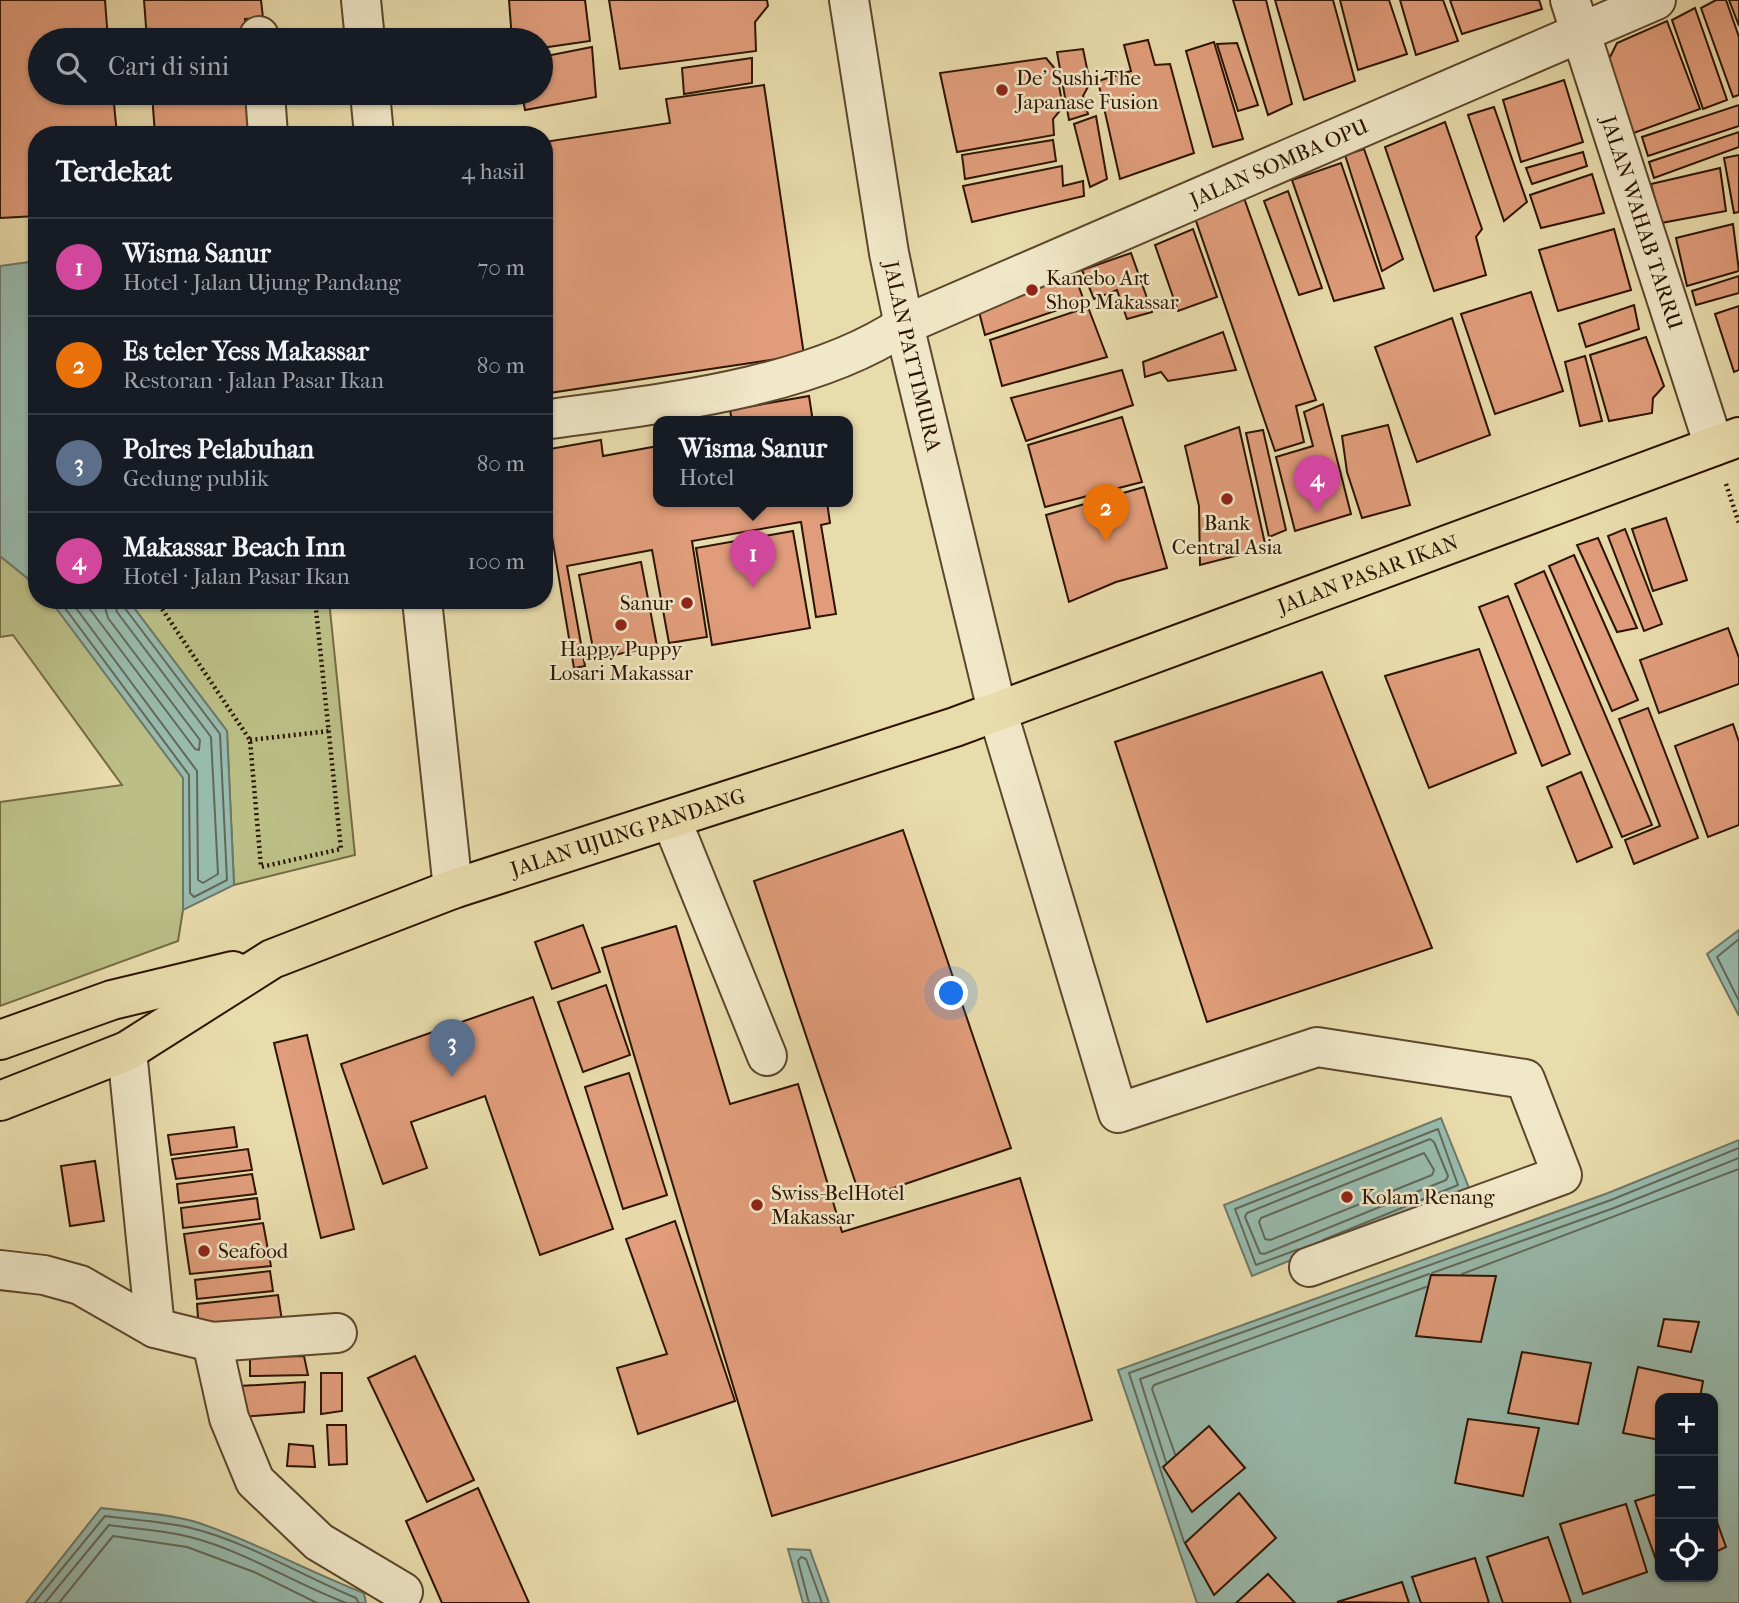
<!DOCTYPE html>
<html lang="id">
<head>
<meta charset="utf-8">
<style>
  :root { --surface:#171b24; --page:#242831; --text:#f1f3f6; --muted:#9ea1a6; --line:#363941; --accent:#7c3aed }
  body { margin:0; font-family:"IM FELL French Canon",serif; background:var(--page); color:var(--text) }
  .controls { position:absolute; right:21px; bottom:21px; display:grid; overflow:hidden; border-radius:14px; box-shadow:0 2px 5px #0004 }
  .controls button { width:63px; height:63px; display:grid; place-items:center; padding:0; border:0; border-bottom:2px solid var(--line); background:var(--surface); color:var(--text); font:35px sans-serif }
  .you { position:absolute; left:952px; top:994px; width:24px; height:24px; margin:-18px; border:5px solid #fff; border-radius:50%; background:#1a73e8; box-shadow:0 0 0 10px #1a73e833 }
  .badge { display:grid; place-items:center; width:46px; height:46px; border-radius:50%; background:var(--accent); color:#fff; font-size:23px; font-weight:700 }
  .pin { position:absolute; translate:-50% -58px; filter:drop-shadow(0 2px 4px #0008) }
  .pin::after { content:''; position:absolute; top:37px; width:24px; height:21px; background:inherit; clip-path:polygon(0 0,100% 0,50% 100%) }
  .popup { position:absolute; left:653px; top:416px; width:200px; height:91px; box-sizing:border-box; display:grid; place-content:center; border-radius:14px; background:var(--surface); filter:drop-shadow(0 2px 5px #0005); font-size:23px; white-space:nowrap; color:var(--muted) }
  .popup b { font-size:26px; color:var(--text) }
  .popup::after { content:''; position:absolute; left:50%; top:100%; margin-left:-14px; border:14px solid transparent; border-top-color:var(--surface) }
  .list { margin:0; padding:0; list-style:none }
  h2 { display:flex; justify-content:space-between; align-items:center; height:91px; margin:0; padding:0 28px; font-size:30px }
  h2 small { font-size:23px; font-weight:400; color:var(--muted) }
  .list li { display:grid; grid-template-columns:46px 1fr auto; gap:21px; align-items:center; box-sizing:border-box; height:98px; padding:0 28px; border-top:2px solid var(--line) }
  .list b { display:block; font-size:26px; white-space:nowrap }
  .list p { margin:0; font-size:23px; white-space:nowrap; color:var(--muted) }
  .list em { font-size:23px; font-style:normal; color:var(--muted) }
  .icon { flex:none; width:38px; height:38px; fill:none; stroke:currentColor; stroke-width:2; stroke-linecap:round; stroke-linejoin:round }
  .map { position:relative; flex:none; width:1739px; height:1603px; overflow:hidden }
  .search { position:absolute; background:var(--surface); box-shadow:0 2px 5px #0004; left:28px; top:28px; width:525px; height:77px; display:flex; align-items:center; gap:18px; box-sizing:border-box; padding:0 24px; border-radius:38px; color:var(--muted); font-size:26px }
  .panel { position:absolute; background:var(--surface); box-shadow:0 2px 5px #0004; left:28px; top:126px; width:525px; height:483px; border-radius:28px }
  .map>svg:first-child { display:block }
  .green { fill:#bbbf86; stroke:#746a44; stroke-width:2 }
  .water { fill:#98bbae; stroke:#6d7869; stroke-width:2; fill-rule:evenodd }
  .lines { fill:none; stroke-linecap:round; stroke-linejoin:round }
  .shore { stroke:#626858; stroke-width:2 }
  .building { fill:#e19d7b; stroke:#2d1402; stroke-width:2 }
  .minor-casing { stroke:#5c462c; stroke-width:42 }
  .major-casing { stroke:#2d1402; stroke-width:42 }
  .path { stroke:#2d1402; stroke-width:4.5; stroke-dasharray:2 3.5; stroke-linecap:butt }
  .minor { stroke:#f1e8c9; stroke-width:38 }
  .major { stroke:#e9dcac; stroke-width:38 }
  .poi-dot { fill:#8f2418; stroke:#f1e8c9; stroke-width:2.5 }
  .labels { text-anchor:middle; stroke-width:5; stroke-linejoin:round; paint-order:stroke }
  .poi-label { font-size:21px; fill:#2d1402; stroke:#f1e8c9; text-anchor:start }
  .street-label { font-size:21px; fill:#2d1402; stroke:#f1e8c9 }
</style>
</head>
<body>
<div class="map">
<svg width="1739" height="1603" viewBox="0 0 1739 1603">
  <rect width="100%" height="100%" fill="#e9dcac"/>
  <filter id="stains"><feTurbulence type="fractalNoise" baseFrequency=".00286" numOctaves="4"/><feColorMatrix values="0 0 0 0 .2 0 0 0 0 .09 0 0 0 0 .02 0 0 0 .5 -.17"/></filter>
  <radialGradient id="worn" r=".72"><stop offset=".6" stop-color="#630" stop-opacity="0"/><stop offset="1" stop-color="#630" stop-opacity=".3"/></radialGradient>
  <g class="green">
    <path d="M 0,556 L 37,586 L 37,600 L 50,600 L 190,777 L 183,778 L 183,910 L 178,941 L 0,1006 L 0,802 L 122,785 L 13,635 L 0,637 Z"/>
    <path d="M 128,600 L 329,600 L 355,855 L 234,885 L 227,731 Z"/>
  </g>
  <g class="water">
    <path d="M 37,261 L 37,586 L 0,556 L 0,266 Z"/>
    <path d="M 50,600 L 128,600 L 227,731 L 234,885 L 183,910 L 183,778 Z"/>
    <path d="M 1739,930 L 1739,1016 L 1707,954 Z"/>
    <path d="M 1441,1118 L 1469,1188 L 1252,1276 L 1224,1205 Z"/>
    <path d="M 1739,1140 L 1739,1603 L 1197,1603 L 1118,1370 L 1608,1193 ZM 1660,1398 L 1713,1398 L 1713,1577 L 1660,1577 Z"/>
    <path d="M 101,1508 C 131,1512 166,1513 196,1522 C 254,1541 307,1571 364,1593 L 366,1603 L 26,1603 Z"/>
    <path d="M 788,1549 L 810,1550 L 829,1603 L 803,1603 Z"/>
  </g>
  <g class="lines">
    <g class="shore">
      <path d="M 59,600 L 189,775 L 190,893 L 194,897 L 227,880 L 220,734 L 124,607 L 123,600"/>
      <path d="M 70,600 L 197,771 L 198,880 L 203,883 L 218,874 L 211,737 L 117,612 L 114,600"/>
      <path d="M 83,600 L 195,749 L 199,750 L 200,740 L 108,618 L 103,600"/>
      <path d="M 1739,939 L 1717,957 L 1739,1001"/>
      <path d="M 1430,1139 L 1434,1142 L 1448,1176 L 1446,1180 L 1264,1254 L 1260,1253 L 1245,1217 L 1247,1213 Z"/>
      <path d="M 1424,1153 L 1434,1170 L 1432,1175 L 1270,1240 L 1265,1239 L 1259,1222 L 1261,1218 Z"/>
      <path d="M 1299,1249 L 1256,1265 L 1235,1209 L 1438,1129 L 1458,1185 L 1323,1240"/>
      <path d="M 1432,1273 L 1614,1208 L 1739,1158"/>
      <path d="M 1462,1274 L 1739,1169"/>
      <path d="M 1175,1454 L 1152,1389 L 1154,1385 L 1426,1287"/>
      <path d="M 1166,1462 L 1140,1379 L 1429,1274"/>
      <path d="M 1184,1542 L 1129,1373 L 1611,1200 L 1739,1148"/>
      <path d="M 34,1603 L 105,1516 C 133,1520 163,1521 191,1528 C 248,1542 302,1576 356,1598 L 359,1603"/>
      <path d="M 45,1603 L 109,1525 C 135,1529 164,1530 190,1537 C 245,1551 293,1583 346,1603"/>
      <path d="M 59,1603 L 113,1536 L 187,1547 L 254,1572 L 317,1603"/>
      <path d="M 809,1603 L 798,1561 L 801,1557 L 806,1559 L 822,1603"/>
    </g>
  </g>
  <g class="building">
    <path d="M 0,0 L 105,0 L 108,40 L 40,40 L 40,93 L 113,93 L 117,135 L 37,135 L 37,216 L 0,218 Z"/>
    <path d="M 144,0 L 261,0 L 263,18 L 245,19 L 247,40 L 147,40 Z"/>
    <path d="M 509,0 L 585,0 L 590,41 L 541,48 L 541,40 L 512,40 Z"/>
    <path d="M 609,0 L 767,0 L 768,6 L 755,22 L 756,51 L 620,69 Z"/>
    <path d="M 1233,0 L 1266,0 L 1292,104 L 1268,115 Z"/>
    <path d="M 1275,0 L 1333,0 L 1355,81 L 1304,100 Z"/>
    <path d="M 1340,0 L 1389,0 L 1407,54 L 1358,70 Z"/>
    <path d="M 1400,0 L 1443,0 L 1458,41 L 1416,55 Z"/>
    <path d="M 1450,0 L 1539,0 L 1542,9 L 1462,34 Z"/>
    <path d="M 1716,0 L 1726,0 L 1739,37 L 1739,95 L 1733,97 L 1701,8 Z"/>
    <path d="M 1729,0 L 1739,0 L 1739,26 Z"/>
    <path d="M 1695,8 L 1727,100 L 1703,109 L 1672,20 Z"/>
    <path d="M 1667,21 L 1700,109 L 1631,134 L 1606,65 L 1617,43 Z"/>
    <path d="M 1148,40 L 1155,65 L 1170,64 L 1194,153 L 1120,179 L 1098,81 L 1131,71 L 1124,45 Z"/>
    <path d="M 1214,42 L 1243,139 L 1213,147 L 1186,51 Z"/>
    <path d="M 1237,43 L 1258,105 L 1238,111 L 1217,44 Z"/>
    <path d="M 592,47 L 596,97 L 525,110 L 522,93 L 541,93 L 541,57 Z"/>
    <path d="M 1083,49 L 1090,83 L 1083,96 L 1088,114 L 1069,120 L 1057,52 Z"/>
    <path d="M 752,58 L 752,83 L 684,94 L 682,68 Z"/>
    <path d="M 1046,58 L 1056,70 L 1063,107 L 1053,119 L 1054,135 L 957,152 L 940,73 Z"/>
    <path d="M 1564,80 L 1583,142 L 1521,162 L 1503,100 Z"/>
    <path d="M 764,85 L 804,355 L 549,393 L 544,361 L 544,142 L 670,123 L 666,99 Z"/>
    <path d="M 152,93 L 253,93 L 257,135 L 155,135 Z"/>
    <path d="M 1739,105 L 1739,126 L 1648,156 L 1642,137 Z"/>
    <path d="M 1494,107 L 1527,202 L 1504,221 L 1468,115 Z"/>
    <path d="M 1096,116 L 1107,179 L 1090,187 L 1074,124 Z"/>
    <path d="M 1445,122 L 1482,229 L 1476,237 L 1486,275 L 1434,291 L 1385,147 Z"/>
    <path d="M 1739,132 L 1739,147 L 1654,178 L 1649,162 Z"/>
    <path d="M 1053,140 L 1056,161 L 965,179 L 962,155 Z"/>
    <path d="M 1364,149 L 1403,259 L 1382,271 L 1345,155 Z"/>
    <path d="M 1583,152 L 1587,166 L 1532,184 L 1526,168 Z"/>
    <path d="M 1739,155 L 1739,212 L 1734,213 L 1724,158 Z"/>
    <path d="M 1341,163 L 1384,288 L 1334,301 L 1292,180 Z"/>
    <path d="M 1062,166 L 1063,186 L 1083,181 L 1084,196 L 972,222 L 963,186 Z"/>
    <path d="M 1720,168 L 1726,211 L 1661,223 L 1651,184 Z"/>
    <path d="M 1592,174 L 1604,213 L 1541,228 L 1530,195 Z"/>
    <path d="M 1288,191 L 1322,288 L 1299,295 L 1264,201 Z"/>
    <path d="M 1244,198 L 1316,400 L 1296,406 L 1304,442 L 1275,451 L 1194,215 Z"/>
    <path d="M 1733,224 L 1739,271 L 1687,286 L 1676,238 Z"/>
    <path d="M 1193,229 L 1217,297 L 1178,311 L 1155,245 Z"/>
    <path d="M 1614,229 L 1631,290 L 1558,311 L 1539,250 Z"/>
    <path d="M 1131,253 L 1152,312 L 1127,319 L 1117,290 L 1094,299 L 1082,270 Z"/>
    <path d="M 1074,273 L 1084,301 L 985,335 L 978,308 Z"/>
    <path d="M 1739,276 L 1739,293 L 1696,305 L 1692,291 Z"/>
    <path d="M 1531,292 L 1563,391 L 1495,414 L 1461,314 Z"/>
    <path d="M 1634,305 L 1639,329 L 1586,347 L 1579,324 Z"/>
    <path d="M 1739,306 L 1739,370 L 1734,372 L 1715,314 Z"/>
    <path d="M 1088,307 L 1107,357 L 1002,386 L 990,340 Z"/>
    <path d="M 1452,318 L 1490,435 L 1417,462 L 1375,347 Z"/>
    <path d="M 1223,332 L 1236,370 L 1168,381 L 1161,372 L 1145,377 L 1143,362 Z"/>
    <path d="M 1646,337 L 1664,386 L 1653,398 L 1652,413 L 1609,421 L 1590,355 Z"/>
    <path d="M 1585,356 L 1602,421 L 1580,426 L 1565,362 Z"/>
    <path d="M 1122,370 L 1133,405 L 1026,441 L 1011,398 Z"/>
    <path d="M 809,396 L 813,422 L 732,422 L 730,410 Z"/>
    <path d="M 1323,404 L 1351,514 L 1295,531 L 1276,457 L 1313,446 L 1304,412 Z"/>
    <path d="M 1122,417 L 1142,482 L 1045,507 L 1028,445 Z"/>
    <path d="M 1388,425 L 1410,505 L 1362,518 L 1347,472 L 1342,436 Z"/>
    <path d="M 1239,427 L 1266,548 L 1200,565 L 1199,506 L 1185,446 Z"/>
    <path d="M 1263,430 L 1286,530 L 1269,537 L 1246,433 Z"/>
    <path d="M 601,440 L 603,456 L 658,446 L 658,502 L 827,502 L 830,523 L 821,525 L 836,614 L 816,617 L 801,522 L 692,541 L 707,637 L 694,639 L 669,643 L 652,550 L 567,566 L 585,666 L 574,668 L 544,489 L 544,450 Z"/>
    <path d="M 1144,487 L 1167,568 L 1116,582 L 1069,602 L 1046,515 Z"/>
    <path d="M 1666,518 L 1687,580 L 1653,591 L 1632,529 Z"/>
    <path d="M 1625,529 L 1662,624 L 1644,631 L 1608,536 Z"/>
    <path d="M 793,531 L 810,628 L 712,645 L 696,548 Z"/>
    <path d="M 1598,538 L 1637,628 L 1617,632 L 1577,545 Z"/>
    <path d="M 1574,555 L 1638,700 L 1612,711 L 1549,566 Z"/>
    <path d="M 641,562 L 657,646 L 595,659 L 579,575 Z"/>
    <path d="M 1544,571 L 1652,825 L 1622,837 L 1515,584 Z"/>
    <path d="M 1508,596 L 1570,754 L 1542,766 L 1479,607 Z"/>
    <path d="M 1728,628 L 1739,658 L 1739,684 L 1659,713 L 1640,660 Z"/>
    <path d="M 1479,649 L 1516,753 L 1429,788 L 1385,676 Z"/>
    <path d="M 1322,672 L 1432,948 L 1207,1022 L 1115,742 Z"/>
    <path d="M 1648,708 L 1698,838 L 1634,864 L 1625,840 L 1660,826 L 1619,719 Z"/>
    <path d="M 1733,724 L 1739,742 L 1739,825 L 1708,837 L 1675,746 Z"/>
    <path d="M 1581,772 L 1612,847 L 1577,862 L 1547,787 Z"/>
    <path d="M 903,830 L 1011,1148 L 861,1199 L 754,881 Z"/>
    <path d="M 583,925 L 600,972 L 552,989 L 535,942 Z"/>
    <path d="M 676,926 L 730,1104 L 798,1084 L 842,1232 L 1020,1178 L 1092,1420 L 772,1516 L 602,948 Z"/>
    <path d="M 606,985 L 630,1055 L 583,1072 L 558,1002 Z"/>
    <path d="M 533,997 L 613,1229 L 540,1255 L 485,1096 L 411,1122 L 427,1168 L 383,1184 L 341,1064 Z"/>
    <path d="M 307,1035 L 354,1229 L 321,1238 L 274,1043 Z"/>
    <path d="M 629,1073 L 667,1195 L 623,1209 L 585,1087 Z"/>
    <path d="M 234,1127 L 237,1147 L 171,1155 L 168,1135 Z"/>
    <path d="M 248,1149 L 252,1170 L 176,1179 L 172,1159 Z"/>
    <path d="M 95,1161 L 104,1221 L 70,1226 L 61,1166 Z"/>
    <path d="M 252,1174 L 256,1194 L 179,1203 L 177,1184 Z"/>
    <path d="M 257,1198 L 260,1219 L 183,1228 L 181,1208 Z"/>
    <path d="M 675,1221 L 735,1401 L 638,1434 L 617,1368 L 667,1354 L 626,1239 Z"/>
    <path d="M 263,1223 L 271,1266 L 190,1274 L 184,1234 Z"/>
    <path d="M 270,1271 L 273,1291 L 197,1299 L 195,1280 Z"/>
    <path d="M 1431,1275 L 1496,1276 L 1481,1342 L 1416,1336 Z"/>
    <path d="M 278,1295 L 282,1321 L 199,1331 L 197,1304 Z"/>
    <path d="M 1664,1319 L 1699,1322 L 1691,1352 L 1658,1346 Z"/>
    <path d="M 1522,1352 L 1591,1363 L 1578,1424 L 1508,1413 Z"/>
    <path d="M 304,1356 L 308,1375 L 250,1376 L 250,1357 Z"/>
    <path d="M 415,1356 L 474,1480 L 427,1502 L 368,1378 Z"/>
    <path d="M 1638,1367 L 1703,1381 L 1700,1398 L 1660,1398 L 1660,1440 L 1623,1433 Z"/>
    <path d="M 321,1373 L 342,1373 L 342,1411 L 321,1414 Z"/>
    <path d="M 305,1382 L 304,1412 L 241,1417 L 240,1386 Z"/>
    <path d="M 1468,1419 L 1539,1428 L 1523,1496 L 1455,1483 Z"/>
    <path d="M 327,1425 L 346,1425 L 347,1464 L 329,1465 Z"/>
    <path d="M 1209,1426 L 1245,1468 L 1192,1512 L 1163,1467 Z"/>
    <path d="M 289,1444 L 313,1446 L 315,1467 L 287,1466 Z"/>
    <path d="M 478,1488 L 529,1603 L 442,1603 L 406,1521 Z"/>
    <path d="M 1239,1493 L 1276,1538 L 1214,1595 L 1185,1543 Z"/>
    <path d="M 1660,1493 L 1660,1571 L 1635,1501 Z"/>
    <path d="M 1626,1504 L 1647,1572 L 1583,1594 L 1560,1524 Z"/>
    <path d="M 1713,1511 L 1726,1547 L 1713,1553 Z"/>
    <path d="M 1548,1537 L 1571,1603 L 1503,1603 L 1487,1557 Z"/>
    <path d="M 1475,1558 L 1489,1603 L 1421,1603 L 1412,1577 Z"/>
    <path d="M 1268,1574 L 1295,1603 L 1236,1603 Z"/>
    <path d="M 1402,1582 L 1409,1603 L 1337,1602 Z"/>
  </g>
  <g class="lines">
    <defs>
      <g id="minor">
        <path d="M 361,0 L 365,40"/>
        <path id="s1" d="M 849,0 L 889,253 L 904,325 L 997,710 L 1118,1113 L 1317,1047 L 1525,1079 L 1562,1175 L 1309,1267"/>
        <path id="s2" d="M 1570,0 L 1714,446"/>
        <path d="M 259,36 L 260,40"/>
        <path d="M 265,93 L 268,135"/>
        <path d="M 370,93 L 374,135"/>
        <path id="s3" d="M 544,420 C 656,404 810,389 904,325 L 1656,0"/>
        <path d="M 422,600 L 453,889"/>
        <path d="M 671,819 L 767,1056"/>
        <path d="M 127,1051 L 155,1328 L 212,1342 L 337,1333"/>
        <path d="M 0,1270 L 44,1275 L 80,1285 L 155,1328"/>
        <path d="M 212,1342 L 229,1418 L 255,1481 L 319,1542 L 403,1592"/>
      </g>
      <g id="major">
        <path d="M 0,1040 L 112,1000 L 233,971"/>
        <path id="s4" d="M 0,1101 L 127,1051 L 272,959 L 453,889 L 955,727 L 1739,437"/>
      </g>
    </defs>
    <use href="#minor" class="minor-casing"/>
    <use href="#major" class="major-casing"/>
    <g class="path">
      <path d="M 1726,484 L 1739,523"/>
      <path d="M 156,600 L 250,740 L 261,867 L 341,849 L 315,600"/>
      <path d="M 250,740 L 329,731"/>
    </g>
    <use href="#minor" class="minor"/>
    <use href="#major" class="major"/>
  </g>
  <g class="poi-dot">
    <circle cx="1002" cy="90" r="7"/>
    <circle cx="1032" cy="290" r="7"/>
    <circle cx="1227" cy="499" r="7"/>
    <circle cx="687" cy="603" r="7"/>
    <circle cx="621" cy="625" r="7"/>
    <circle cx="1347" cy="1197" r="7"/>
    <circle cx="757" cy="1205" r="7"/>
    <circle cx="204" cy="1251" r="7"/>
  </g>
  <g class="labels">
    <g class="poi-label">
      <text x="1016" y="85">De' Sushi The<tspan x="1016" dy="24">Japanase Fusion</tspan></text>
      <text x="1046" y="285">Kanebo Art<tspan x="1046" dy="24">Shop Makassar</tspan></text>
      <text x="1227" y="530" text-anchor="middle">Bank<tspan x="1227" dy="24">Central Asia</tspan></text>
      <text x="673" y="610" text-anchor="end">Sanur</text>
      <text x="621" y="656" text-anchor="middle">Happy Puppy<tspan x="621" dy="24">Losari Makassar</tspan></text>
      <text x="771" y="1200">Swiss-BelHotel<tspan x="771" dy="24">Makassar</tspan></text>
      <text x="1361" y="1204">Kolam Renang</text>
      <text x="218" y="1258">Seafood</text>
    </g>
    <g class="street-label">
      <text dy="7" stroke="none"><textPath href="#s3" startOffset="784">JALAN SOMBA OPU</textPath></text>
      <text dy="7" stroke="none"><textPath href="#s2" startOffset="234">JALAN WAHAB TARRU</textPath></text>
      <text dy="7" stroke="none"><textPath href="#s1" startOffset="362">JALAN PATTIMURA</textPath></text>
      <text dy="7" stroke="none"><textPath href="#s4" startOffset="1470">JALAN PASAR IKAN</textPath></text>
      <text dy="7" stroke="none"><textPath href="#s4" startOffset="686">JALAN UJUNG PANDANG</textPath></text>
    </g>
  </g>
  <rect width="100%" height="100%" filter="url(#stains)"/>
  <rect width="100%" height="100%" fill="url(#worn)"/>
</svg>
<div class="controls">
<button>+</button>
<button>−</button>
<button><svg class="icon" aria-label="locate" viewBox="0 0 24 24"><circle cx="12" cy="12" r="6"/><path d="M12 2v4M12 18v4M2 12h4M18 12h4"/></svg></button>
</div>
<div class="you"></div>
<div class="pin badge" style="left:753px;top:588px;background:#d1479c">1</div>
<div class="popup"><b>Wisma Sanur</b>Hotel</div>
<div class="pin badge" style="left:1106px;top:542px;background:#e8710a">2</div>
<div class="pin badge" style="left:452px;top:1077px;background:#5c6f8a">3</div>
<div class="pin badge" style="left:1317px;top:513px;background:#d1479c">4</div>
<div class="search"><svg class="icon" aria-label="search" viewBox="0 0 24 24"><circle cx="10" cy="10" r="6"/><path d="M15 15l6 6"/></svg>Cari di sini</div>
<section class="panel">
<h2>Terdekat<small>4 hasil</small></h2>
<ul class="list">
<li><span class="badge" style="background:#d1479c">1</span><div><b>Wisma Sanur</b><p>Hotel · Jalan Ujung Pandang</p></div><em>70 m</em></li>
<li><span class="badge" style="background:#e8710a">2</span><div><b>Es teler Yess Makassar</b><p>Restoran · Jalan Pasar Ikan</p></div><em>80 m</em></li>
<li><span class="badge" style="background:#5c6f8a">3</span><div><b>Polres Pelabuhan</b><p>Gedung publik</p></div><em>80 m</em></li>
<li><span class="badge" style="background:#d1479c">4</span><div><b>Makassar Beach Inn</b><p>Hotel · Jalan Pasar Ikan</p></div><em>100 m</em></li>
</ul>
</section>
</div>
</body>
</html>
